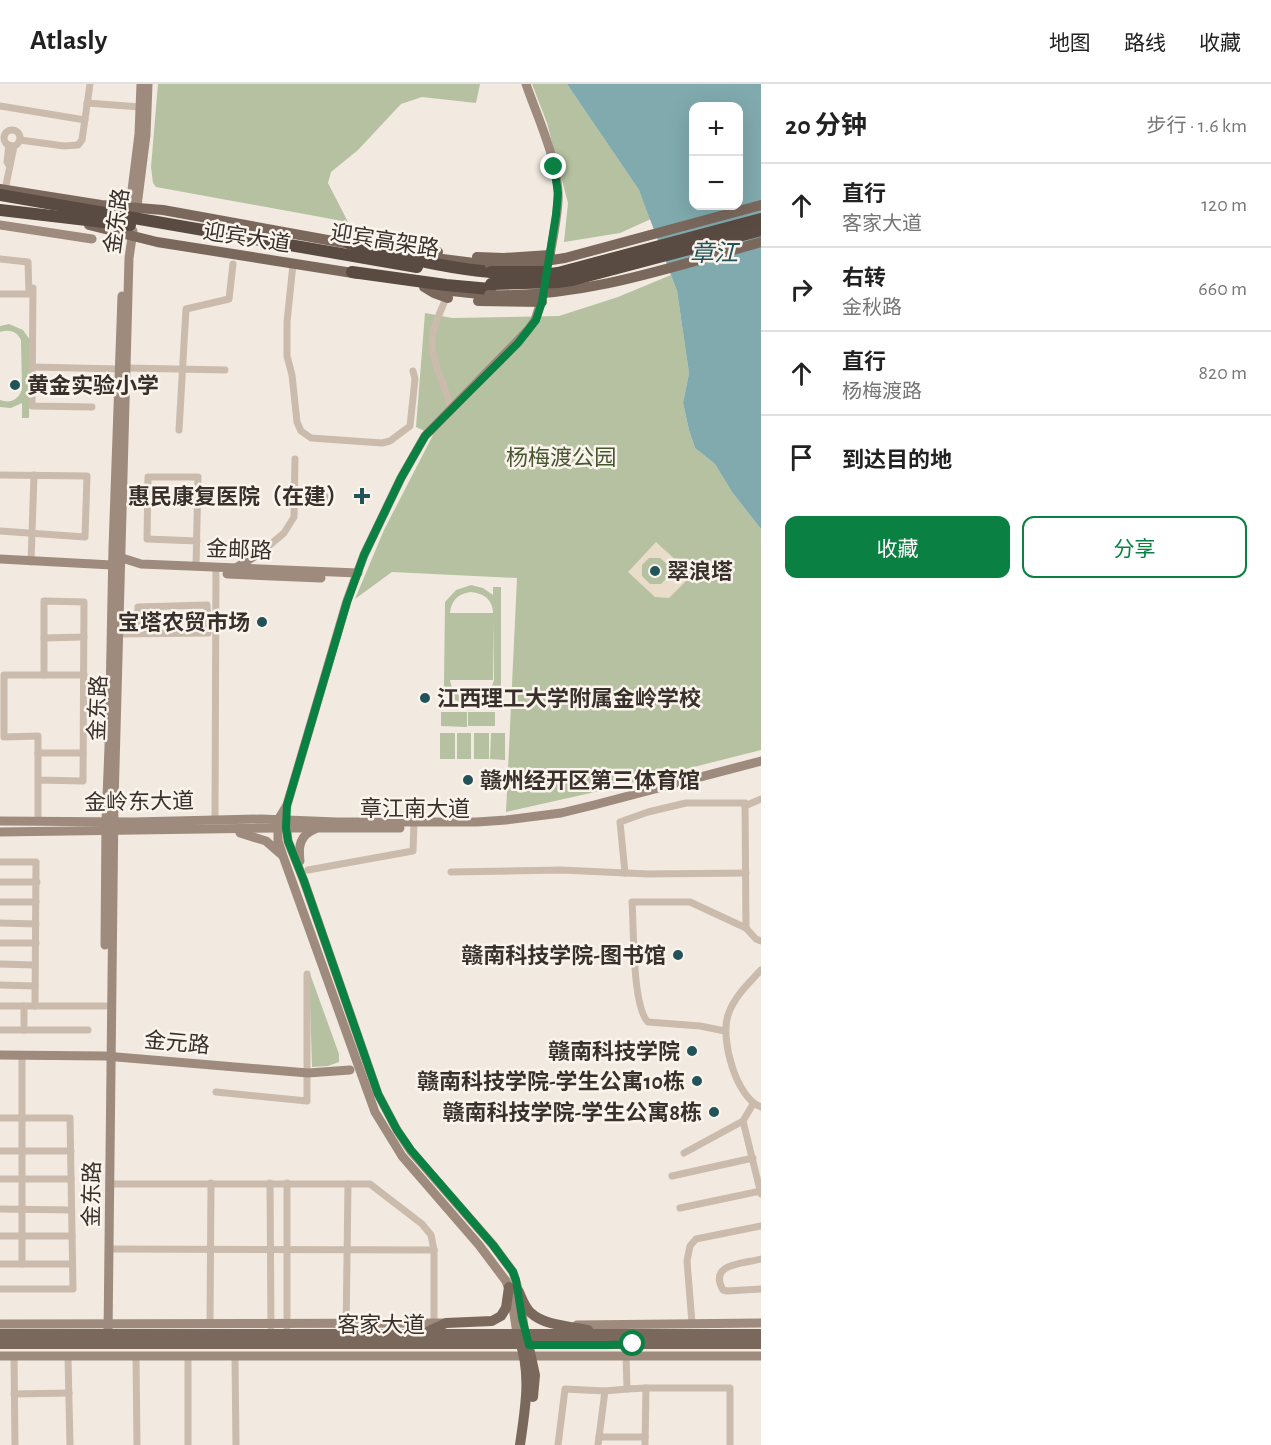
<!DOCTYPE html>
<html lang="zh">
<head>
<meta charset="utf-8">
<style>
  :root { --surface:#fff; --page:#f6f6f6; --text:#222; --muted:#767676; --line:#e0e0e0; --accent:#0b8043 }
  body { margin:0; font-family:"Alegreya Sans","Noto Sans SC",sans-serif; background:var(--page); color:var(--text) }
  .controls { position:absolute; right:18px; top:18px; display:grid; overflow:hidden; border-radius:12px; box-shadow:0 6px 24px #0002 }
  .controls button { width:54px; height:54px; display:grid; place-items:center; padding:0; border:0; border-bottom:2px solid var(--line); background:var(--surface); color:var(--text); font:30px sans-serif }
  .stop { position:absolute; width:18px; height:18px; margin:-14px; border:4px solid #0b8043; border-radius:50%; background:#fff }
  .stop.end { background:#0b8043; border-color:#fff; box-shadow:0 2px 6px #0008 }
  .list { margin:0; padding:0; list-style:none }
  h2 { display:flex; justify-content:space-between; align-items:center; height:78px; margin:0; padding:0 24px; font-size:26px }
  h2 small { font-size:20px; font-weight:400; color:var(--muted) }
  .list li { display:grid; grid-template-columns:39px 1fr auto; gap:18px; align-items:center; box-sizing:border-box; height:84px; padding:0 24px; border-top:2px solid var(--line) }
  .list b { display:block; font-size:22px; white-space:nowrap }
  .list p { margin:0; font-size:20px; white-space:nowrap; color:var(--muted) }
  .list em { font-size:20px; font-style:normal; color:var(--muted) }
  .actions { display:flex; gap:12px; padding:18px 24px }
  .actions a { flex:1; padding:14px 0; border:2px solid var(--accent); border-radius:12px; text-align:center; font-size:21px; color:var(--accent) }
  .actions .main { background:var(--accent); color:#fff }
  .icon { flex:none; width:33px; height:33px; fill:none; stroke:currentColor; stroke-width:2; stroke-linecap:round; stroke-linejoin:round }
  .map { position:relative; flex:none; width:761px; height:1361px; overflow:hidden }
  header { display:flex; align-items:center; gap:36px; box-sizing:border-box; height:84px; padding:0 30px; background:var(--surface); border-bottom:2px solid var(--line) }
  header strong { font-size:28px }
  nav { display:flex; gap:33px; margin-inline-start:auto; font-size:21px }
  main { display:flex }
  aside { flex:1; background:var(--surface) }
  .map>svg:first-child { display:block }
  .green { fill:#b5c1a0; fill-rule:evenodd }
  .plaza { fill:#e9dcc8; fill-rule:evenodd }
  .water { fill:#80aaae; fill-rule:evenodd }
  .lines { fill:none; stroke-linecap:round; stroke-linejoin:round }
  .street { stroke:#cabbac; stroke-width:7 }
  .secondary { stroke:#9e8b7e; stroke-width:9 }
  .primary { stroke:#7a685d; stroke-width:10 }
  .highway { stroke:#594a42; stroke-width:12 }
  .primary-bridge { stroke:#7a685d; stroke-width:10 }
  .highway-bridge { stroke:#594a42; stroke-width:12 }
  .route { stroke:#0b8043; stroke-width:8 }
  .poi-dot { fill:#225359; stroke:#faf4ed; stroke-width:2 }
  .labels { text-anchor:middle; stroke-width:5; stroke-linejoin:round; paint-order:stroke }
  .street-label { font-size:22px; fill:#39302b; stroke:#faf4ed }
  .poi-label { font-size:22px; font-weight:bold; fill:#39302b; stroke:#faf4ed; text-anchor:end }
  .park-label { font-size:22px; fill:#46562f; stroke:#faf4ed }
  .water-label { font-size:24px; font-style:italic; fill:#225359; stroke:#faf4ed }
</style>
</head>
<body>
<header>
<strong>Atlasly</strong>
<nav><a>地图</a><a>路线</a><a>收藏</a></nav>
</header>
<main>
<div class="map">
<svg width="761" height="1361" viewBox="0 0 761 1361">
  <rect width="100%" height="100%" fill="#f2eae0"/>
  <g class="green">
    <path d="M 158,0 L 480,0 L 476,19 L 422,13 L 401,20 L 358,66 L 331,88 L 328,99 L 348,138 L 156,103 L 153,99 L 151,83 Z"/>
    <path d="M 532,0 L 567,0 L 639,106 L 651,135 L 620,149 L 564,158 L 568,119 L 547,39 Z"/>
    <path d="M 671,191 L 677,207 L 689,289 L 683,319 L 689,346 L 695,364 L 715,380 L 732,408 L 761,445 L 761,666 L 595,708 L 506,728 L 517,494 L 392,488 L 355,515 L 384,446 L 433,351 L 416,343 L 425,229 L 452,234 L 559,232 L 618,213 Z"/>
    <path d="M 9,240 L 23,246 L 30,256 L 29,334 L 22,334 L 22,319 L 11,324 L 0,323 L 0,316 C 11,320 19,315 22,305 L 21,256 C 17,247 9,245 0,248 L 0,242 Z"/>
    <path d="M 471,501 L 483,504 L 493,511 L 493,503 L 501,503 L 501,621 L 493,621 L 493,612 C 478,627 450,622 444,601 L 445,518 L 456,506 ZM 471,508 C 484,509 493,516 493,529 L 450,529 C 451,516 459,509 471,508 ZM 493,536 L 494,596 C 488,622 453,621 450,596 L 493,596 Z"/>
    <path d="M 441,628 L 467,628 L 467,643 L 441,642 Z"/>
    <rect x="468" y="628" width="27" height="14"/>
    <rect x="440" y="649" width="15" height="26"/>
    <rect x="457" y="649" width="14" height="26"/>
    <rect x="474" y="649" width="15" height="26"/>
    <path d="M 491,649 L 505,649 L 505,676 L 490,675 Z"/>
    <path d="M 309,887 L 339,970 L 339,978 L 328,982 L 312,983 Z"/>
  </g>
  <path class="plaza" d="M 656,458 L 688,487 L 686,497 L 669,514 L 655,513 L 628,488 ZM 649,474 L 660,474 L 668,481 L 668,493 L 661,500 L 650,500 L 642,492 L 642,481 Z"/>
  <path class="water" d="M 567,0 L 761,0 L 761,445 L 732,408 L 715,380 L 695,364 L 689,346 L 683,319 L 689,289 L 677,207 L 639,106 ZM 694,22 L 738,22 L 738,122 L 694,122 Z"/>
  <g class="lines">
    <g class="street">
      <path d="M 87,19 L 140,23"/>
      <path d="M 0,22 L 85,36"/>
      <circle cx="12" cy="54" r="8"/>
      <path d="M 20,56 L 64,62 L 78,61 L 82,56 L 90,0"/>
      <path d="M 9,81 L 7,78 L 9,61"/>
      <path d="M 5,106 L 14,62"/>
      <path d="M 0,175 L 28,178 L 29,210 L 0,210"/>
      <path d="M 293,180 L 287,238 L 287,272 L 292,291 L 297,338 L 301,347 L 311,354 L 382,359 L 390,357 L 410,342 L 415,295 L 413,287"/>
      <path d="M 33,204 L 32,322 L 92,323"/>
      <path d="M 444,219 C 439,231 432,245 432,259 C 431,277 448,307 451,326"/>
      <path d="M 32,283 L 120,285"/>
      <path d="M 127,284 L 225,286"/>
      <path d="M 179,346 L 186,225 L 229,215 L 233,180"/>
      <path d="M 0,391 L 87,392 L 85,453 L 0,447"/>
      <path d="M 295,413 L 326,413"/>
      <path d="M 265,465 L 284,449 L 294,433 L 295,375"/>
      <path d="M 31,478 L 34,391"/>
      <path d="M 196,482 L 198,393 L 148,393 L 147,455 L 197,457"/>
      <path d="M 119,550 L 208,549 L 207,521 L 138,523 L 137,550"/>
      <path d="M 44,554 L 84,553"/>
      <path d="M 44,591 L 84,591"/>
      <path d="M 84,622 L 110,622"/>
      <path d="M 38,669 L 83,669"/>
      <path d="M 38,696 L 83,697 L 84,518 L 44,517 L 44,591 L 4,591 L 4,653 L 38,652 L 38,737"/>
      <path d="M 745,722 L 761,715"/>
      <path d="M 215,735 L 216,483"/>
      <path d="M 0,778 L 36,778 L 35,922"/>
      <path d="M 308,786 L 413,767 L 414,738"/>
      <path d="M 451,788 L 561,786 L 648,790 L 746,789"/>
      <path d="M 625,789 L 620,738 L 648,728 L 686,719 L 745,719 L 746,844"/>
      <path d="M 0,798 L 37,798"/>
      <path d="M 0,818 L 36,818"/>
      <path d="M 0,839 L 36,840"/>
      <path d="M 0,859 L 36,859"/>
      <path d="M 0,880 L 35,881"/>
      <path d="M 761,886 C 748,900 734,913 728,931 C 720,955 736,1014 761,1023"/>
      <path d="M 0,901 L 35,902"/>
      <path d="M 0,922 L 105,922"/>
      <path d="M 24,922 L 24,946"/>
      <path d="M 0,946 L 88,946"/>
      <path d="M 725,947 L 700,942 L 648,938 C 632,922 634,843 632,818 L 690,818 L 746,844 L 756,855 L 761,857"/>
      <path d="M 216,1008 L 307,1017 L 307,890"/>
      <path d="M 753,1020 L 743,1037 L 761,1110"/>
      <path d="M 0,1034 L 70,1034 L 73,1205 L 0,1205"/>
      <path d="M 0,1067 L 71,1067"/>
      <path d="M 684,1069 L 743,1037"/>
      <path d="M 672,1092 L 753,1074"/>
      <path d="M 0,1095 L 71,1095"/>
      <path d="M 270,1099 L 271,1243"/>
      <path d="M 287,1099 L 287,1243"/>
      <path d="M 111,1100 L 370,1100 L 422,1140 L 431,1151 L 434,1166"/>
      <path d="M 680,1124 L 761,1107"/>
      <path d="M 0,1125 L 71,1126"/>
      <path d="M 0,1152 L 72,1152"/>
      <path d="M 110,1165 L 434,1166 L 434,1238"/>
      <path d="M 761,1175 C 743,1180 708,1179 723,1206 L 727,1207 L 761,1205"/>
      <path d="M 0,1180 L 72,1180"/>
      <path d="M 22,1180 L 22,971"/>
      <path d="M 692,1239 L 687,1177 L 690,1162 L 696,1155 L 761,1142"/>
      <path d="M 210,1240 L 211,1099"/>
      <path d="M 346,1250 L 348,1100"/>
      <path d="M 14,1272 L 15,1361"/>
      <path d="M 626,1272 L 627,1305 L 646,1304 L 645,1361"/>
      <path d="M 68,1273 L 70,1361"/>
      <path d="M 136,1273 L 137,1361"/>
      <path d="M 188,1273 L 188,1361"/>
      <path d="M 235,1274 L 236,1361"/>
      <path d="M 646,1304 L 730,1304 L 730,1361"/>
      <path d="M 14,1310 L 69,1309"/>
      <path d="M 599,1353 L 645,1353"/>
      <path d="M 558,1361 L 565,1305 L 605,1307"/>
      <path d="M 598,1361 L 605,1307 L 627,1305"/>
    </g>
    <g class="secondary">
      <path d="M 526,0 C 538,35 560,80 558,117 C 557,137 552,158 549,178"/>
      <path d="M 129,130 L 139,50 L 141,0"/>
      <path d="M 136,130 L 146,51 L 148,0"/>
      <path d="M 0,141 L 92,155"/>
      <path d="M 119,473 L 141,480 L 358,489"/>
      <path d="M 0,475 L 112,481"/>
      <path d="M 236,484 L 265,465"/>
      <path d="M 227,490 L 321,494"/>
      <path d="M 0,737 L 134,738 L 261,735 L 337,738 L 477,738 L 506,736 L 561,729 L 594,721 L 761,677"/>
      <path d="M 286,738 L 288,757 L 304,797 L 378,1010 L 397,1046 L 411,1067 L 493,1161 L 513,1188 L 519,1208 L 525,1250"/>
      <path d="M 0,748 L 277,744 L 400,744"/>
      <path d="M 240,749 L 266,757 L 282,771"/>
      <path d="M 300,777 C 298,762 300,751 315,745"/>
      <path d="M 105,861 L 106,738 L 109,663 L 113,464 L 122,212"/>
      <path d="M 0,971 L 105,972 L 308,989 L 350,986"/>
      <path d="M 0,1240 L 446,1239"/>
      <path d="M 577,1241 L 761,1239"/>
      <path d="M 517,1249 L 511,1211 L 506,1197 L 479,1161 L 402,1072 L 375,1028 L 283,772 L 278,757 L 278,736 L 287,721 L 347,517 L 364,471 L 401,394 L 425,352 L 528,246 L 535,236 L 543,212"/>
      <path d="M 108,1251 L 114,719 L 129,174 L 133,147"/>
      <path d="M 0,1272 L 761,1272"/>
    </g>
    <g class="primary">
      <path d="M 0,105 L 101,121 L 163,126 L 355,161"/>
      <path d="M 89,141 L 157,158 L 359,190"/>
      <path d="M 370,161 L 438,168"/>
      <path d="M 427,173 L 490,181"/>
      <path d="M 477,173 L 504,174 L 550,171"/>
      <path d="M 424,203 L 434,209 L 448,214"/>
      <path d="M 442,206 L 489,211"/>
      <path d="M 478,217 L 542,218"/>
      <path d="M 519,1208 C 522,1215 525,1224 531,1229 C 545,1242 571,1242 588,1246"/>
      <path d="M 427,1248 L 446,1239 L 492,1237 L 501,1232 L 506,1224 L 509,1203"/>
      <path d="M 0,1250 L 761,1250"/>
      <path d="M 519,1255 C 532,1290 525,1325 520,1361"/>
      <path d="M 527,1255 L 535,1291 L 533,1313"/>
      <path d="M 0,1260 L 761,1260"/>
    </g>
    <g class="highway">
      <path d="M 349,159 C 395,172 443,184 491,188"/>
      <path d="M 352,188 L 446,201 L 490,205"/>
      <path d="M 558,189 L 761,135"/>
    </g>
    <g class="primary-bridge">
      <path d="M 490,181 L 525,180 L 565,174 L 761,121"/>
      <path d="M 489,211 C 583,214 672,183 761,158"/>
    </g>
    <g class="highway-bridge">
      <path d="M 0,111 L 417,183"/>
      <path d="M 0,126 L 130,141"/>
      <path d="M 491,188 L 545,188"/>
      <path d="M 535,192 L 558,189"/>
      <path d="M 491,200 L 557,198 L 572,196 L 761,146"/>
    </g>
  </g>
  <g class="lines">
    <path class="route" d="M 554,83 L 558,109 L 556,131 L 542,218 L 536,236 L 518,259 L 425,352 L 401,394 L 364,471 L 347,518 L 287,721 L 286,744 L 288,757 L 304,797 L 378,1010 L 397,1046 L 411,1066 L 493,1161 L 513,1188 L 516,1196 L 522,1234 L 529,1261 L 607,1261 L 633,1260"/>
  </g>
  <g class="poi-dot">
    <circle cx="15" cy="301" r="6"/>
    <path d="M359 403h6v6h6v6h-6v6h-6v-6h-6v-6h6z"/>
    <circle cx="655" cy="487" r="6"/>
    <circle cx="262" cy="538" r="6"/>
    <circle cx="425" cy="614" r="6"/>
    <circle cx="468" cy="696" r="6"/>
    <circle cx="678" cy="871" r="6"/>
    <circle cx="692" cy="967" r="6"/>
    <circle cx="697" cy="997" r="6"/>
    <circle cx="714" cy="1028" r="6"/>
  </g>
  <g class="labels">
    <g class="street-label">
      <text transform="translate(116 137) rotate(-82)" y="8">金东路</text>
      <text transform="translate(247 153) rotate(9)" y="8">迎宾大道</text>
      <text transform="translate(385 156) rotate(9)" y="8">迎宾高架路</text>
      <text transform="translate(239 465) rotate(2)" y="8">金邮路</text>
      <text transform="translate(97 624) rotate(-88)" y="8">金东路</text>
      <text transform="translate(139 717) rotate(-1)" y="8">金岭东大道</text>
      <text x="415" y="732">章江南大道</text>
      <text transform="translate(177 958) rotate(5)" y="8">金元路</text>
      <text transform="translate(91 1110) rotate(-89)" y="8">金东路</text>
      <text x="381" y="1248">客家大道</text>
    </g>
    <g class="poi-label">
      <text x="27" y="309" text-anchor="start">黄金实验小学</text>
      <text x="348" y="420">惠民康复医院（在建）</text>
      <text x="667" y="495" text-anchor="start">翠浪塔</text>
      <text x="250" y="546">宝塔农贸市场</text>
      <text x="437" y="622" text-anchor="start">江西理工大学附属金岭学校</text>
      <text x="480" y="704" text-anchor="start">赣州经开区第三体育馆</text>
      <text x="666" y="879">赣南科技学院-图书馆</text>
      <text x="680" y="975">赣南科技学院</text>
      <text x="685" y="1005">赣南科技学院-学生公寓10栋</text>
      <text x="702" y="1036">赣南科技学院-学生公寓8栋</text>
    </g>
    <g class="park-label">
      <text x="561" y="381">杨梅渡公园</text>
    </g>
    <g class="water-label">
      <text x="714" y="177">章江</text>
    </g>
  </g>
</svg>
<div class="controls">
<button>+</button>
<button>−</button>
</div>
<div class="stop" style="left:633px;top:1260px"></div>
<div class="stop end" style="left:554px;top:83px"></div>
</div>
<aside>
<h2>20 分钟<small>步行 · 1.6 km</small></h2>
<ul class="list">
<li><svg class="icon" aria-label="ahead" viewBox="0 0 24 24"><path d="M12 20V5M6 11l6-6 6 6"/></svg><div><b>直行</b><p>客家大道</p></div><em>120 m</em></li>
<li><svg class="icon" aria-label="right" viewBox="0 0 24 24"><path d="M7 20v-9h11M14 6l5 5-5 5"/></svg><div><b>右转</b><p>金秋路</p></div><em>660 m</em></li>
<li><svg class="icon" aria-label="ahead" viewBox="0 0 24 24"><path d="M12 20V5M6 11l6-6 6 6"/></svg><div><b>直行</b><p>杨梅渡路</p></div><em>820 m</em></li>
<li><svg class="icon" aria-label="arrive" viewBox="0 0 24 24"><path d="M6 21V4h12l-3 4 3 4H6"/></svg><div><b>到达目的地</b></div></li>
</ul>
<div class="actions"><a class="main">收藏</a><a>分享</a></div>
</aside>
</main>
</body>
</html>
